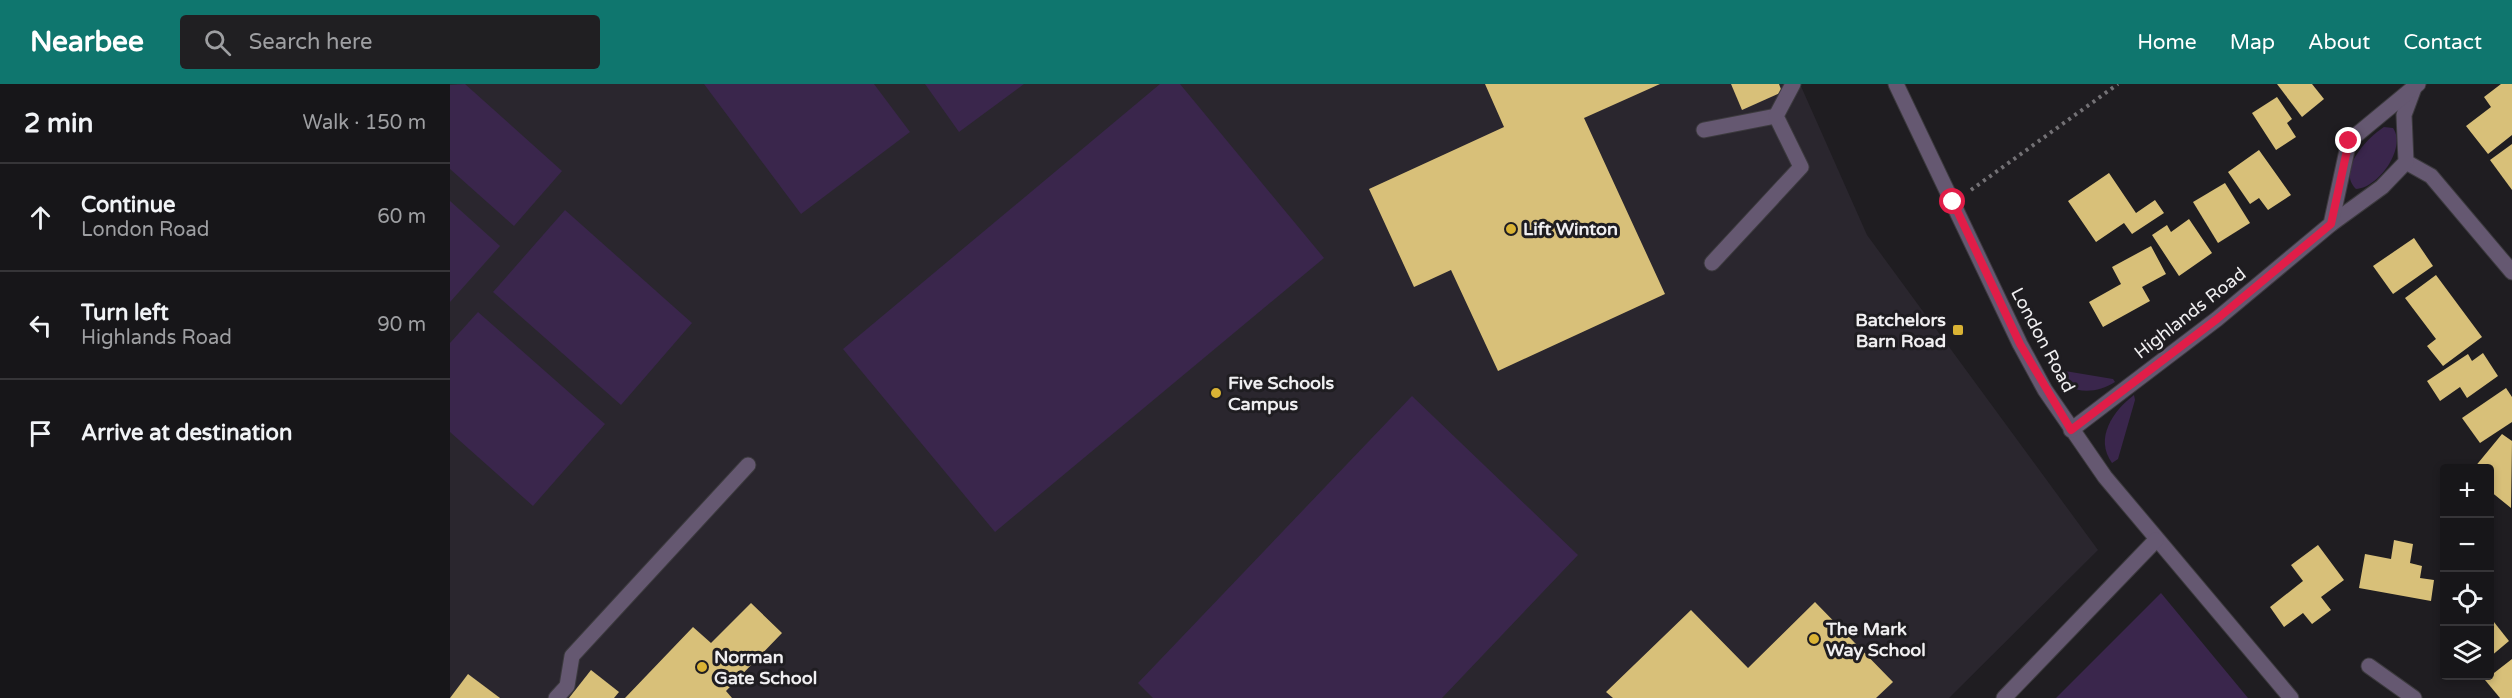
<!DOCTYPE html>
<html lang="en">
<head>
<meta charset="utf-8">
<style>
  :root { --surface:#171619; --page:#201f22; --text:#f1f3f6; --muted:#9e9fa2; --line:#363538; --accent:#0f766e }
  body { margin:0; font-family:"Varela Round",sans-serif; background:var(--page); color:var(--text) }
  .controls { position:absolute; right:18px; bottom:18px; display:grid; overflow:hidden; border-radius:6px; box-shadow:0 3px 9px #0003 }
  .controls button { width:54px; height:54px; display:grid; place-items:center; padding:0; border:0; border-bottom:2px solid var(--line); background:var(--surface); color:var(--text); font:30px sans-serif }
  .stop { position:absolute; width:18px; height:18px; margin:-14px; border:4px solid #e11d48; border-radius:50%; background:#fff }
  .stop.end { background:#e11d48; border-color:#fff; box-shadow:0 2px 6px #0008 }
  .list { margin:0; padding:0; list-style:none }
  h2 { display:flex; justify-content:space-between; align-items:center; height:78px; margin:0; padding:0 24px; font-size:26px }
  h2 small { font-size:20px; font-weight:400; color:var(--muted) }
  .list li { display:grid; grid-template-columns:39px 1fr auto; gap:18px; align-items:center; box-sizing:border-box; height:108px; padding:0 24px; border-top:2px solid var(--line) }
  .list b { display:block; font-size:22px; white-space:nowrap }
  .list p { margin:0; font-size:20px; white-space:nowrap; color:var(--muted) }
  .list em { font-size:20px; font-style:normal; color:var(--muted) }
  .icon { flex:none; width:33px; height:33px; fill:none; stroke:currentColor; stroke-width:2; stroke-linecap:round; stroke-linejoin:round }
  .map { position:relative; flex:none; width:2062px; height:614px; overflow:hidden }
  header { display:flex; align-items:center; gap:36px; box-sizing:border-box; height:84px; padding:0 30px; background:var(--accent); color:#fff }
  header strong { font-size:28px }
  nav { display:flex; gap:33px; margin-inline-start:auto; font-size:21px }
  .search { width:420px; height:54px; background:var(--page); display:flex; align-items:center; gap:15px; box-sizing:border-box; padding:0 21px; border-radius:6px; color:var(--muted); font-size:22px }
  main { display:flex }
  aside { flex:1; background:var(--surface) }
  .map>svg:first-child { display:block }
  .built { fill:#2a262e }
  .green { fill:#3a264c }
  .building { fill:#d8c079 }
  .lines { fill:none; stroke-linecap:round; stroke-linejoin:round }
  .minor-casing { stroke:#3c3a3e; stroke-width:17 }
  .path { stroke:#737175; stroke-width:4; stroke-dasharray:3 4.5; stroke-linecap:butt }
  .minor { stroke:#655871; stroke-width:15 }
  .route { stroke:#e11d48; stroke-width:8 }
  .poi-dot { fill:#dab334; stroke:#1f1d21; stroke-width:2 }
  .labels { text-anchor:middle; stroke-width:6; stroke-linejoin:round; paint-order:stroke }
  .poi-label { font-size:18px; font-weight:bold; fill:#f0eff1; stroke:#1f1d21; text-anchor:start }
  .street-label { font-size:18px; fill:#f0eff1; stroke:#1f1d21 }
</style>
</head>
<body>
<header>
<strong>Nearbee</strong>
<div class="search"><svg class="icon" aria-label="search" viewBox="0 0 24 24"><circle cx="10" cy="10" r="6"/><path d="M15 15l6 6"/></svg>Search here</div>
<nav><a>Home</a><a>Map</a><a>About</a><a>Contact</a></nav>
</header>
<main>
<aside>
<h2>2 min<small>Walk · 150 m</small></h2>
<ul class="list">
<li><svg class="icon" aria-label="ahead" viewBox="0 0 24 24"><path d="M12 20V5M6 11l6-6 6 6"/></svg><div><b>Continue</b><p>London Road</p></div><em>60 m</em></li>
<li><svg class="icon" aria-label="left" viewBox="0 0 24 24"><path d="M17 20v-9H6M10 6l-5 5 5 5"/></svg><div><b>Turn left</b><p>Highlands Road</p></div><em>90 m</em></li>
<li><svg class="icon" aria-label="arrive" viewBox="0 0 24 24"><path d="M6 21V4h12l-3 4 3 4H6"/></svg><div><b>Arrive at destination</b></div></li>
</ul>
</aside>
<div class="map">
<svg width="2062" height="614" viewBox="0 0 2062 614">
  <rect width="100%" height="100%" fill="#1f1d21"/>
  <path class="built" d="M 0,0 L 1350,0 L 1417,151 L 1648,466 L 1499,614 L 0,614 Z"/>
  <g class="green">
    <path d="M 15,0 L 112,87 L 64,142 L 0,85 L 0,1 Z"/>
    <path d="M 254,0 L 424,0 L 460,48 L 351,130 Z"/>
    <path d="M 475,0 L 574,0 L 509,48 Z"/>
    <path d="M 710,0 L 730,0 L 874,174 L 545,448 L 393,265 Z"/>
    <path d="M 1934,43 L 1943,44 C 1957,64 1928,104 1906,105 C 1886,86 1918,53 1934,43 Z"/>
    <path d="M 0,117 L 50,162 L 0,218 Z"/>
    <path d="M 115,126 L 242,239 L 171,321 L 43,208 Z"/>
    <path d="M 28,228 L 155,340 L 83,422 L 0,348 L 0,259 Z"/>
    <path d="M 1603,285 L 1663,295 L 1665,298 C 1643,312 1616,310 1601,286 Z"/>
    <path d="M 1684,311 L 1685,316 L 1668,375 L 1662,379 C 1644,354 1663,327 1684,311 Z"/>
    <path d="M 962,312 L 1128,471 L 992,614 L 703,614 L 688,599 Z"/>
    <path d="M 1711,509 L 1798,614 L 1606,614 Z"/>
  </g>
  <g class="building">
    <path d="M 1035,0 L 1210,0 L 1134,34 L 1215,210 L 1048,287 L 1001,186 L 964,203 L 919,105 L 1054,43 Z"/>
    <path d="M 1281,0 L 1329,0 L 1332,8 L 1292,26 Z"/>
    <path d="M 1827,0 L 1862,0 L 1874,15 L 1852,33 Z"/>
    <path d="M 2051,0 L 2062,0 L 2062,51 L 2038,70 L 2016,42 L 2041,23 L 2034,13 Z"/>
    <path d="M 1827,13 L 1842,35 L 1837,39 L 1846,53 L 1826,66 L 1802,29 Z"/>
    <path d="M 2062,60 L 2062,106 L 2040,76 Z"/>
    <path d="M 1809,66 L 1841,111 L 1818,126 L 1809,114 L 1800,120 L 1778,88 Z"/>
    <path d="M 1659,89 L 1686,129 L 1705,116 L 1714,129 L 1682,150 L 1674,139 L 1646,158 L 1618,117 Z"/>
    <path d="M 1775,99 L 1800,139 L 1768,159 L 1743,118 Z"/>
    <path d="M 1739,135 L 1762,169 L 1729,192 L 1702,151 L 1717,141 L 1721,148 Z"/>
    <path d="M 1964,154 L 1983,182 L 1943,210 L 1923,182 Z"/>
    <path d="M 1701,162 L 1716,190 L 1692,203 L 1700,217 L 1653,243 L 1639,218 L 1671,200 L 1662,183 Z"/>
    <path d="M 1986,191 L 2032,253 L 1993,282 L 1977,262 L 1986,255 L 1955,214 Z"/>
    <path d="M 2033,269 L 2048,292 L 2017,314 L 2010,303 L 1990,317 L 1977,297 L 2018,270 L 2022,277 Z"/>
    <path d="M 2056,304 L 2062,313 L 2062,338 L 2030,359 L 2012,334 Z"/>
    <path d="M 2052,350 L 2062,357 L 2061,424 L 2040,407 L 2040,384 L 2024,384 Z"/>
    <path d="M 1944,456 L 1963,460 L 1960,479 L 1972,482 L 1970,494 L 1984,496 L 1981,517 L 1909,504 L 1915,470 L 1941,475 Z"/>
    <path d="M 1868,461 L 1894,496 L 1871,513 L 1881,526 L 1862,540 L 1853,529 L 1834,543 L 1820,523 L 1853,497 L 1841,481 Z"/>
    <path d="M 1365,518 L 1443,598 L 1426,614 L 1163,614 L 1156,608 L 1241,526 L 1298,584 Z"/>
    <path d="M 301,519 L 332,549 L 276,607 L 282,614 L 175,614 L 243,543 L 261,559 Z"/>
    <path d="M 2040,533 L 2059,557 L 2040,573 Z"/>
    <path d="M 2062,575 L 2062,614 L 2050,614 L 2035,596 Z"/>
    <path d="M 141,586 L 169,608 L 164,614 L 119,614 Z"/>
    <path d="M 18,590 L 50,614 L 0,614 Z"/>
  </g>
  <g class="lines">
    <defs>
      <g id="minor">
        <path d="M 1446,0 L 1570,260 L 1595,306 L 1655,393 L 1841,614"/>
        <path d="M 1254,46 L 1326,32"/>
        <path d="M 1956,78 L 1981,92 L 2062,188"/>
        <path d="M 1881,140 L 1932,103 L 1956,78 L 1954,31 L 1964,4"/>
        <path d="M 1262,179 L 1351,83 L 1326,32 L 1343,0"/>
        <path d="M 1621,346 L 1767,235 L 1881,140 L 1899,57 L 1968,0"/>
        <path d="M 1919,582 L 1964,614"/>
        <path d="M 106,614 L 117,602 L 122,572 L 298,381"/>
        <path d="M 1554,614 L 1706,456"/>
      </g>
    </defs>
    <use href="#minor" class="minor-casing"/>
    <path class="path" d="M 1521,106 L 1668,0"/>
    <use href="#minor" class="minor"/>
  </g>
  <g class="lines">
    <path class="route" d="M 1503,118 L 1570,260 L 1621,346 L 1767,235 L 1881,140 L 1899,57"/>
  </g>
  <g class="poi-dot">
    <circle cx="1061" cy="145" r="6"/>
    <rect x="1502" y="240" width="12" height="12" rx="3"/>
    <circle cx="766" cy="309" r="6"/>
    <circle cx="1364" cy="555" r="6"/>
    <circle cx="252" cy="583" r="6"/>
  </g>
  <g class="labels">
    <g class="poi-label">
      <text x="1073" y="151">Lift Winton</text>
      <text x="1496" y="242" text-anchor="end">Batchelors<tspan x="1496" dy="21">Barn Road</tspan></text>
      <text x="778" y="305">Five Schools<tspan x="778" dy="21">Campus</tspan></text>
      <text x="1376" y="551">The Mark<tspan x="1376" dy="21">Way School</tspan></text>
      <text x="264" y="579">Norman<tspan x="264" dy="21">Gate School</tspan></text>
    </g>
    <g class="street-label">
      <text transform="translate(1740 229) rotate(-38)" y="6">Highlands Road</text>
      <text transform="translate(1593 256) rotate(62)" y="6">London Road</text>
    </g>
  </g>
</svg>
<div class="controls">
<button>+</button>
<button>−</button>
<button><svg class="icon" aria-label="locate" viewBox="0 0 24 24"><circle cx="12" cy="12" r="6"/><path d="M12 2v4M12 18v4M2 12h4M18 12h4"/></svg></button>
<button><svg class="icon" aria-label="layers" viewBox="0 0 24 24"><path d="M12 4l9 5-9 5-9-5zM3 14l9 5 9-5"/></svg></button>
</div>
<div class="stop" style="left:1503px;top:118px"></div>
<div class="stop end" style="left:1899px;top:57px"></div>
</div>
</main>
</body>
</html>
